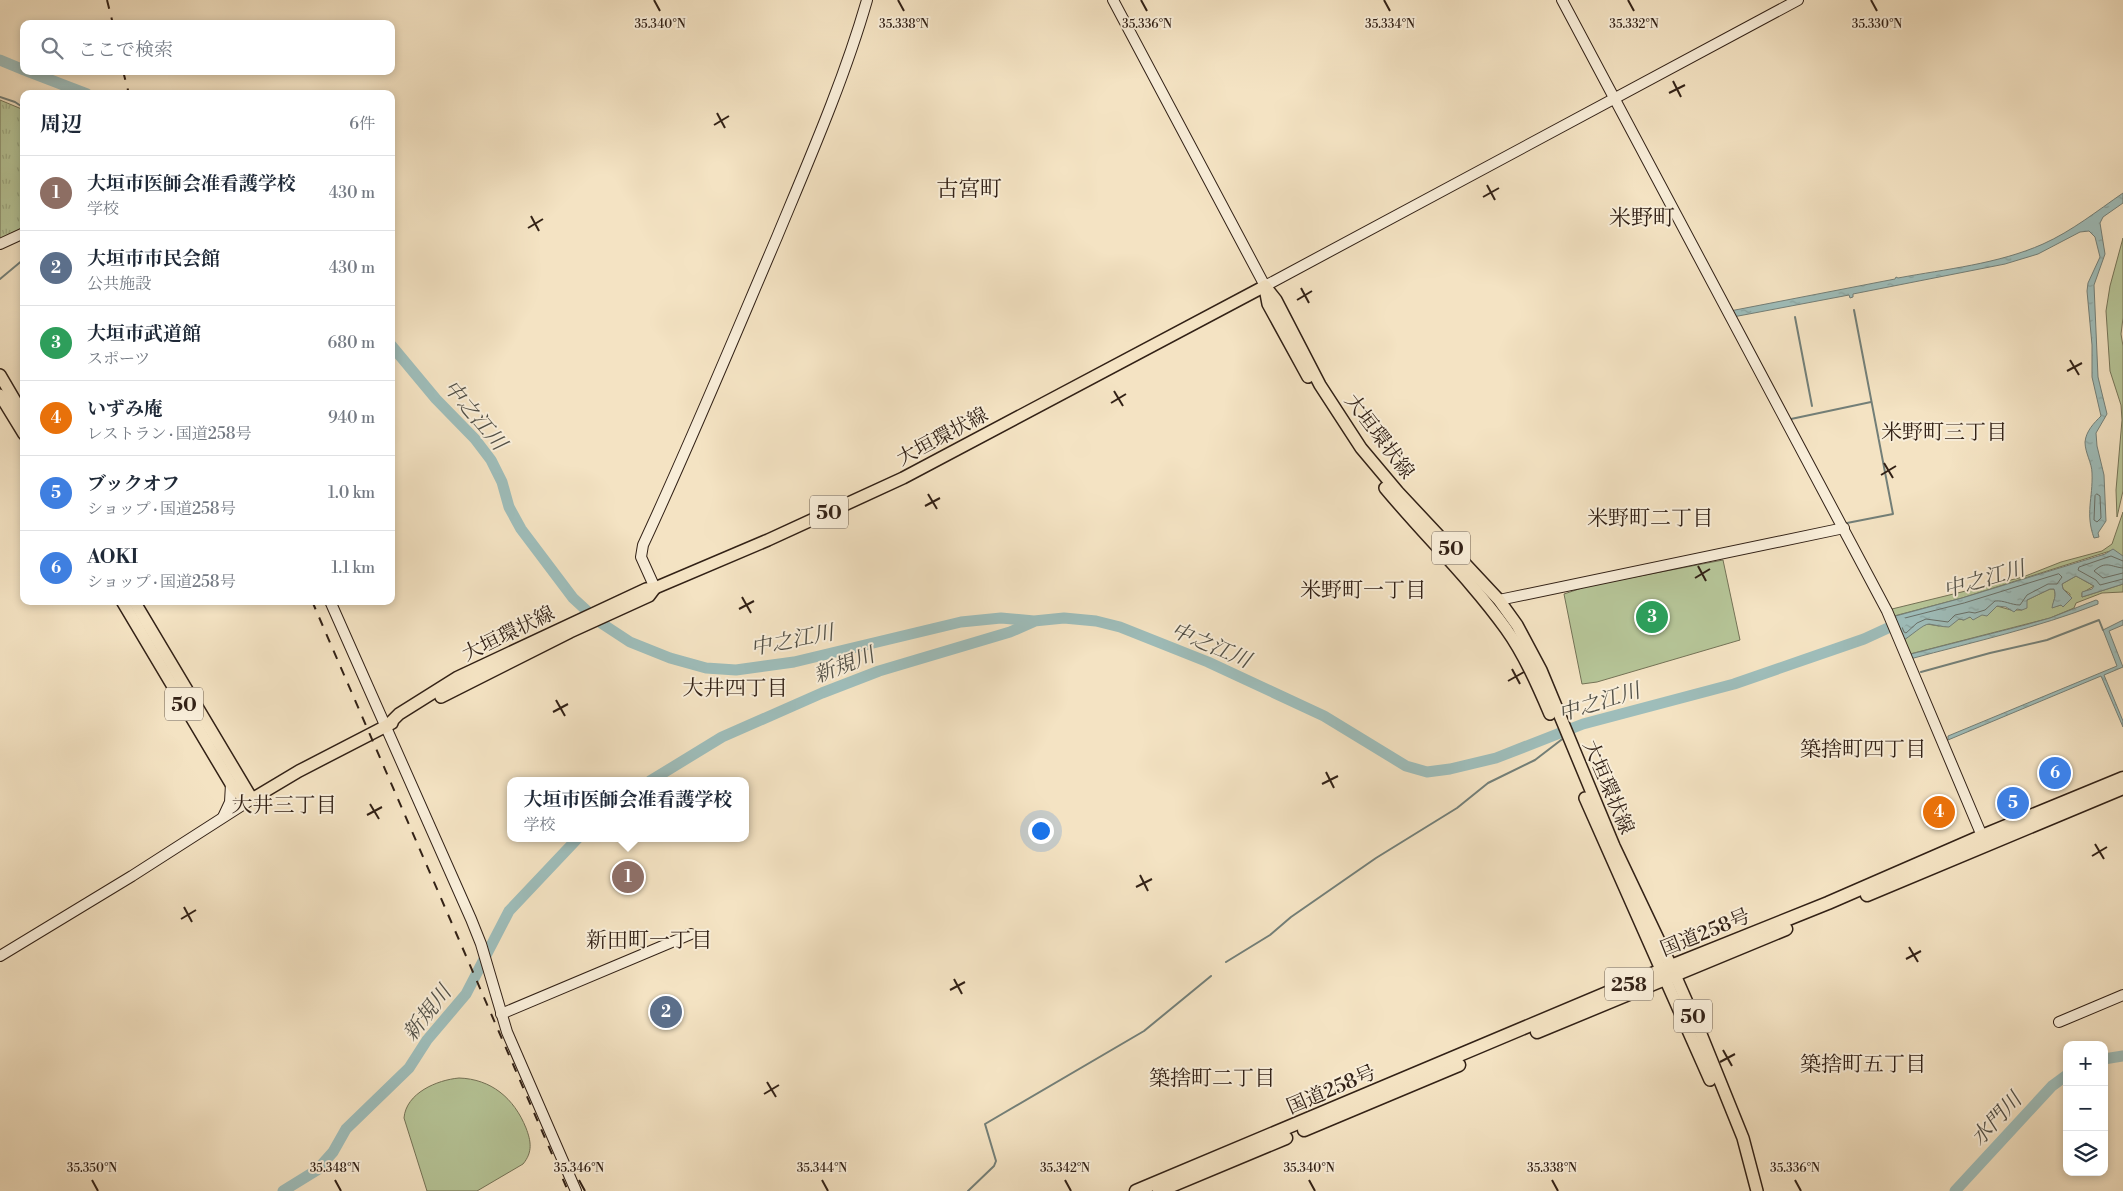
<!DOCTYPE html>
<html lang="ja">
<head>
<meta charset="utf-8">
<style>
  :root { --surface:#fff; --page:#f2f2f3; --text:#1f2937; --muted:#747a83; --line:#e0e1e3; --accent:#1a73e8 }
  body { margin:0; font-family:"Libre Bodoni","Noto Serif JP",serif; background:var(--page); color:var(--text) }
  .controls { position:absolute; right:15px; bottom:15px; display:grid; overflow:hidden; border-radius:10px; box-shadow:0 2px 8px #0003 }
  .controls button { width:45px; height:45px; display:grid; place-items:center; padding:0; border:0; border-bottom:1px solid var(--line); background:var(--surface); color:var(--text); font:25px sans-serif }
  .you { position:absolute; left:1040px; top:830px; width:18px; height:18px; margin:-12px; border:4px solid #fff; border-radius:50%; background:#1a73e8; box-shadow:0 0 0 8px #1a73e833 }
  .badge { display:grid; place-items:center; width:32px; height:32px; border-radius:50%; background:var(--accent); color:#fff; font-size:16px; font-weight:700 }
  .pin { position:absolute; translate:-50% -50%; border:2px solid #fff; box-shadow:0 1px 5px #0006 }
  .popup { position:absolute; left:507px; top:777px; width:242px; height:65px; box-sizing:border-box; display:grid; place-content:center; border-radius:10px; background:var(--surface); filter:drop-shadow(0 1px 4px #0005); font-size:16px; white-space:nowrap; color:var(--muted) }
  .popup b { font-size:19px; color:var(--text) }
  .popup::after { content:''; position:absolute; left:50%; top:100%; margin-left:-10px; border:10px solid transparent; border-top-color:var(--surface) }
  .list { margin:0; padding:0; list-style:none }
  h2 { display:flex; justify-content:space-between; align-items:center; height:65px; margin:0; padding:0 20px; font-size:21px }
  h2 small { font-size:16px; font-weight:400; color:var(--muted) }
  .list li { display:grid; grid-template-columns:32px 1fr auto; gap:15px; align-items:center; box-sizing:border-box; height:75px; padding:0 20px; border-top:1px solid var(--line) }
  .list b { display:block; font-size:19px; white-space:nowrap }
  .list p { margin:0; font-size:16px; white-space:nowrap; color:var(--muted) }
  .list em { font-size:16px; font-style:normal; color:var(--muted) }
  .icon { flex:none; width:28px; height:28px; fill:none; stroke:currentColor; stroke-width:2; stroke-linecap:round; stroke-linejoin:round }
  .map { position:relative; flex:none; width:2123px; height:1191px; overflow:hidden }
  .search { position:absolute; background:var(--surface); box-shadow:0 2px 8px #0003; left:20px; top:20px; width:375px; height:55px; display:flex; align-items:center; gap:12px; box-sizing:border-box; padding:0 18px; border-radius:10px; color:var(--muted); font-size:19px }
  .panel { position:absolute; background:var(--surface); box-shadow:0 2px 8px #0003; left:20px; top:90px; width:375px; height:515px; border-radius:10px }
  .map>svg:first-child { display:block }
  .grass { fill:#b6c598; stroke:#747357 }
  .park { fill:url(#park-tufts); stroke:#747357 }
  .water { fill:url(#water-ripples); stroke:#737f78 }
  .lines { fill:none; stroke-linecap:round; stroke-linejoin:round }
  .shore { stroke:#686f68; stroke-width:1 }
  .stream { stroke:#737f78; stroke-width:2 }
  .river { stroke:#9ebdba; stroke-width:11 }
  .secondary-casing { stroke:#322116; stroke-width:12 }
  .primary-casing { stroke:#322116; stroke-width:14 }
  .highway-casing { stroke:#322116; stroke-width:15 }
  .secondary { stroke:#f8edd8; stroke-width:10 }
  .primary { stroke:#f4e3c3; stroke-width:11 }
  .highway { stroke:#f4e3c3; stroke-width:12 }
  .rail { stroke:#322116; stroke-width:2; stroke-dasharray:9 9; stroke-linecap:butt }
  .ticks { fill:none; stroke:#322116; stroke-width:2 }
  .labels { text-anchor:middle; stroke-width:4; stroke-linejoin:round; paint-order:stroke }
  .shield { fill:#f8edd8; stroke:#6d5e50; stroke-width:1 }
  .shield-label { font-size:19px; font-weight:bold; fill:#322116 }
  .street-label { font-size:20px; fill:#322116; stroke:#f8edd8 }
  .water-label { font-size:21px; font-style:italic; fill:#525047; stroke:#f8edd8 }
  .neighbourhood-label { font-size:21px; fill:#322116; stroke:#f8edd8 }
  .quarter-label { font-size:22px; fill:#322116; stroke:#f8edd8 }
  .ticks-label { font-size:12px; text-anchor:middle; fill:#322116; stroke:#f8edd8; stroke-width:4; stroke-linejoin:round; paint-order:stroke }
</style>
</head>
<body>
<div class="map">
<svg width="2123" height="1191" viewBox="0 0 2123 1191">
  <defs>
    <pattern id="park-tufts" width="24" height="20" patternUnits="userSpaceOnUse" patternTransform="scale(1.25)"><rect width="24" height="20" fill="#b6c598"/><path d="M3 7l-1-3M5 7V3M7 7l1-3M15 17l-1-3M17 17v-4M19 17l1-3" fill="none" stroke="#9da982"/></pattern>
    <pattern id="water-ripples" width="26" height="14" patternUnits="userSpaceOnUse" patternTransform="scale(1.25)"><rect width="26" height="14" fill="#9ebdba"/><path d="M2 4q2-2 4 0t4 0M15 11q2-2 4 0t4 0" fill="none" stroke="#89a29f"/></pattern>
  </defs>
  <rect width="100%" height="100%" fill="#f4e3c3"/>
  <filter id="stains"><feTurbulence type="fractalNoise" baseFrequency=".004" numOctaves="4"/><feColorMatrix values="0 0 0 0 .2 0 0 0 0 .09 0 0 0 0 .02 0 0 0 .5 -.17"/></filter>
  <radialGradient id="worn" r=".72"><stop offset=".6" stop-color="#630" stop-opacity="0"/><stop offset="1" stop-color="#630" stop-opacity=".3"/></radialGradient>
  <g class="grass">
    <path d="M 2123,238 L 2123,318 L 2121,334 L 2123,346 L 2123,491 L 2117,517 L 2116,490 L 2122,420 L 2121,405 L 2110,371 L 2106,311 L 2110,286 Z"/>
    <path d="M 2123,512 L 2123,556 L 2110,551 L 1962,598 L 1894,616 L 1892,611 L 1892,609 L 2023,577 L 2061,562 L 2102,551 L 2112,544 Z"/>
    <path d="M 1723,560 L 1740,640 L 1597,682 L 1582,684 L 1564,594 L 1588,586 Z"/>
    <path d="M 2076,576 L 2094,586 L 2082,593 L 2082,597 L 2123,584 L 2123,592 L 2102,593 L 2076,603 L 2074,608 L 2050,618 L 1910,654 L 1904,640 L 1920,627 L 1927,624 L 1939,626 L 1959,619 L 1964,620 L 1966,618 L 1988,613 L 1997,606 L 2011,610 L 2022,610 L 2027,600 L 2050,589 L 2054,589 C 2057,597 2053,600 2053,607 L 2061,605 L 2063,607 L 2063,604 L 2069,601 L 2070,594 L 2063,589 L 2062,584 Z"/>
    <path d="M 459,1078 C 491,1079 514,1098 526,1128 C 531,1141 533,1152 523,1164 L 477,1191 L 427,1191 L 404,1118 C 406,1093 437,1080 459,1078 Z"/>
  </g>
  <path class="park" d="M 0,100 L 24,110 L 24,227 L 0,239 Z"/>
  <g class="water">
    <path d="M 2123,193 L 2123,203 L 2103,217 L 2100,223 L 2105,254 L 2094,285 L 2098,377 L 2107,414 L 2096,433 L 2097,446 L 2104,475 L 2106,521 L 2098,533 L 2099,537 L 2094,538 C 2085,513 2093,499 2092,473 C 2092,463 2085,453 2085,442 C 2086,431 2094,423 2101,416 L 2092,377 L 2092,345 L 2087,291 L 2088,283 L 2100,257 L 2095,237 L 2089,231 L 2080,232 L 2038,254 L 2005,264 L 1853,294 L 1853,297 L 1850,298 L 1849,295 L 1733,317 L 1730,311 L 1895,279 L 1896,277 L 1898,278 C 1946,269 1998,264 2043,244 C 2072,231 2097,211 2123,193 Z"/>
    <path d="M 2113,549 L 2123,556 L 2123,584 L 2082,597 L 2082,592 L 2092,589 L 2094,586 L 2076,576 L 2062,584 L 2063,589 L 2072,598 L 2063,607 L 2061,605 L 2052,608 C 2053,600 2057,597 2054,589 L 2050,589 L 2027,600 L 2027,608 L 2022,610 L 2017,609 L 2014,612 L 2006,607 L 1997,606 L 1987,616 L 1982,615 L 1973,620 L 1970,617 L 1964,620 L 1959,619 L 1949,627 C 1942,627 1936,625 1929,624 C 1923,624 1910,637 1902,641 L 1892,617 L 1962,598 L 2105,554 Z"/>
    <path d="M 2096,600 L 2098,601 L 2098,604 C 2037,628 1973,642 1910,659 L 1907,655 L 2025,625 L 2050,618 Z"/>
    <path d="M 2123,620 L 2123,625 L 2109,631 L 2123,667 L 2104,675 L 2123,721 L 2123,727 L 2101,676 L 1948,740 L 1948,736 L 2117,666 L 2103,630 Z"/>
  </g>
  <g class="lines">
    <g class="shore">
      <path d="M 2097,494 L 2100,496 L 2101,518 L 2097,522 L 2094,520 L 2095,496 Z"/>
      <path d="M 2123,561 L 2111,556 L 2079,567 L 2078,570 L 2096,580 L 2100,585 L 2123,579"/>
      <path d="M 2123,568 C 2111,567 2106,560 2094,571 L 2103,578 L 2123,573"/>
      <path d="M 2059,574 L 2062,577 L 2057,584 L 2048,584 L 2027,595 L 2020,605 C 2011,605 2004,600 1995,601 L 1985,610 L 1975,613 L 1969,612 L 1955,615 L 1948,622 L 1926,619 L 1917,623 L 1906,633 L 1904,632 L 1900,622 L 1901,619 L 1964,603 Z"/>
    </g>
    <g class="stream">
      <path d="M 0,97 L 15,102 L 24,108"/>
      <path d="M 0,279 L 24,259"/>
      <path d="M 1795,317 L 1812,406"/>
      <path d="M 1791,419 L 1871,402"/>
      <path d="M 1847,523 L 1893,514 L 1854,310"/>
      <path d="M 1921,672 L 1990,653 L 2047,640 L 2099,620 L 2103,630"/>
      <path d="M 1571,733 L 1583,724"/>
      <path d="M 1226,962 L 1270,935 L 1291,917 L 1376,858 L 1457,808 L 1488,783 L 1535,760 L 1565,737"/>
      <path d="M 968,1191 L 994,1166 L 996,1161 L 985,1124 L 1144,1031 L 1211,976"/>
    </g>
    <g class="river">
      <path d="M 0,60 L 24,70"/>
      <path d="M 27,71 L 87,94"/>
      <path d="M 391,345 L 436,399 L 475,439 L 491,460 L 502,482 L 509,507 L 521,529 L 573,598 L 598,621 L 630,642 L 670,658 L 706,668 L 736,670 L 794,662 L 961,622 L 1001,618 L 1034,621 L 1064,618 L 1096,621 L 1120,627 L 1208,662 L 1324,716 L 1406,766 L 1427,772 L 1450,769 L 1496,758 L 1583,724 L 1734,684 L 1864,639 L 1901,622"/>
      <path d="M 650,781 L 722,737 L 822,693 L 879,671 L 1010,632 L 1033,622"/>
      <path d="M 2104,1059 L 2123,1056"/>
      <path d="M 283,1191 L 317,1170 L 333,1152 L 346,1129 L 409,1068 L 427,1040 L 466,994 L 509,911 L 578,838"/>
      <path d="M 1955,1191 L 2052,1086 L 2067,1075"/>
    </g>
    <defs>
      <g id="secondary">
        <path d="M 1113,0 L 1265,286 L 1798,0"/>
        <path d="M 1562,0 L 1887,611 L 1985,843"/>
        <path d="M 0,244 L 24,233"/>
        <path d="M 655,588 L 641,557 L 643,545 C 690,444 733,340 777,237 C 809,160 844,80 867,0"/>
        <path d="M 1499,600 L 1844,528"/>
        <path d="M 330,601 L 471,919 L 481,944 L 507,1032 L 576,1191"/>
        <path d="M 223,817 L 230,802 L 231,784"/>
        <path d="M 0,956 L 132,876 L 252,799"/>
        <path d="M 501,1014 L 691,934"/>
        <path d="M 2059,1022 L 2123,995"/>
      </g>
      <g id="primary">
        <path d="M 1265,286 L 1276,300 L 1320,385 L 1361,448 L 1398,492 L 1499,600 L 1517,625 L 1541,670 L 1614,846 L 1671,966 L 1701,1034 L 1743,1138 L 1757,1191"/>
        <path d="M 1265,288 L 1268,304 L 1308,377"/>
        <path d="M 0,375 L 24,416"/>
        <path d="M 0,395 L 24,434"/>
        <path d="M 1385,488 C 1425,536 1470,579 1506,629 C 1524,654 1538,686 1550,714"/>
        <path d="M 122,601 L 231,784 C 237,793 241,797 252,799 L 299,771 L 392,723"/>
        <path d="M 134,601 L 252,799"/>
        <path d="M 441,697 L 570,632 L 649,596 L 655,588"/>
        <path d="M 386,727 L 399,714 L 458,677 L 646,589 L 655,588 L 768,540 L 903,478 L 1265,286"/>
        <path d="M 1585,798 L 1710,1080"/>
      </g>
      <g id="highway">
        <path d="M 1867,895 L 2123,788"/>
        <path d="M 1537,1032 L 1786,929"/>
        <path d="M 1304,1130 L 1459,1065"/>
        <path d="M 1136,1191 L 1671,966 L 1828,903 L 1982,836 L 2123,778"/>
        <path d="M 1159,1191 L 1286,1138"/>
      </g>
    </defs>
    <use href="#secondary" class="secondary-casing"/>
    <use href="#primary" class="primary-casing"/>
    <use href="#highway" class="highway-casing"/>
    <use href="#secondary" class="secondary"/>
    <use href="#primary" class="primary"/>
    <use href="#highway" class="highway"/>
    <g class="rail">
      <path d="M 107,0 L 113,24"/>
      <path d="M 123,71 L 129,94"/>
      <path d="M 312,601 L 568,1191"/>
    </g>
  </g>
  <path class="ticks" d="M 654,0 L 660,11M 898,0 L 904,11M 1141,0 L 1147,11M 1384,0 L 1390,11M 1628,0 L 1634,11M 1871,0 L 1877,11M 1673,81 L 1681,97M 1669,93 L 1685,85M 717,113 L 725,128M 714,125 L 729,116M 1487,185 L 1495,200M 1483,197 L 1499,188M 531,216 L 539,231M 528,228 L 543,219M 1301,288 L 1309,303M 1297,300 L 1312,291M 2070,360 L 2079,375M 2067,371 L 2082,363M 1114,391 L 1123,406M 1111,403 L 1126,394M 1884,463 L 1893,478M 1881,475 L 1896,466M 928,494 L 937,509M 925,506 L 940,498M 1698,566 L 1706,581M 1695,578 L 1710,569M 742,597 L 751,613M 739,609 L 754,601M 1512,669 L 1520,684M 1508,681 L 1524,672M 556,700 L 565,716M 553,712 L 568,704M 1326,772 L 1334,788M 1322,784 L 1338,776M 370,804 L 379,819M 367,815 L 382,807M 2095,844 L 2104,859M 2092,856 L 2107,847M 1140,875 L 1148,891M 1136,887 L 1152,879M 184,907 L 192,922M 181,919 L 196,910M 1909,947 L 1918,962M 1906,959 L 1921,951M 954,979 L 962,994M 950,990 L 965,982M 1723,1050 L 1732,1066M 1720,1062 L 1735,1054M 767,1082 L 776,1097M 764,1094 L 779,1085M 92,1180 L 98,1191M 335,1180 L 341,1191M 579,1180 L 585,1191M 822,1180 L 828,1191M 1065,1180 L 1071,1191M 1309,1180 L 1315,1191M 1552,1180 L 1558,1191M 1795,1180 L 1801,1191"/>
  <g class="labels">
    <g class="shield">
      <rect x="810" y="495.5" width="38" height="33" rx="4"/>
      <rect x="1432" y="531.5" width="38" height="33" rx="4"/>
      <rect x="165" y="687.5" width="38" height="33" rx="4"/>
      <rect x="1605" y="967.5" width="48" height="33" rx="4"/>
      <rect x="1674" y="999.5" width="38" height="33" rx="4"/>
    </g>
    <g class="shield-label">
      <text x="829" y="519">50</text>
      <text x="1451" y="555">50</text>
      <text x="184" y="711">50</text>
      <text x="1629" y="991">258</text>
      <text x="1693" y="1023">50</text>
    </g>
    <g class="street-label">
      <text transform="translate(942 436) rotate(-28)" y="7">大垣環状線</text>
      <text transform="translate(1380 436) rotate(53)" y="7">大垣環状線</text>
      <text transform="translate(508 633) rotate(-26)" y="7">大垣環状線</text>
      <text transform="translate(1609 787) rotate(67)" y="7">大垣環状線</text>
      <text transform="translate(1705 932) rotate(-22)" y="7">国道258号</text>
      <text transform="translate(1331 1089) rotate(-23)" y="7">国道258号</text>
    </g>
    <g class="water-label">
      <text transform="translate(475 415) rotate(50)" y="7">中之江川</text>
      <text transform="translate(1984 579) rotate(-16)" y="7">中之江川</text>
      <text transform="translate(792 640) rotate(-11)" y="7">中之江川</text>
      <text transform="translate(1211 645) rotate(23)" y="7">中之江川</text>
      <text transform="translate(844 665) rotate(-21)" y="7">新規川</text>
      <text transform="translate(1599 702) rotate(-17)" y="7">中之江川</text>
      <text transform="translate(427 1013) rotate(-52)" y="7">新規川</text>
      <text transform="translate(1996 1119) rotate(-47)" y="7">水門川</text>
    </g>
    <g class="neighbourhood-label">
      <text x="1944" y="439">米野町三丁目</text>
      <text x="1650" y="525">米野町二丁目</text>
      <text x="1363" y="597">米野町一丁目</text>
      <text x="735" y="695">大井四丁目</text>
      <text x="1863" y="756">築捨町四丁目</text>
      <text x="284" y="812">大井三丁目</text>
      <text x="649" y="947">新田町一丁目</text>
      <text x="1863" y="1071">築捨町五丁目</text>
      <text x="1212" y="1085">築捨町二丁目</text>
    </g>
    <g class="quarter-label">
      <text x="969" y="196">古宮町</text>
      <text x="1642" y="225">米野町</text>
    </g>
  </g>
  <g class="ticks-label">
    <text x="660" y="28">35.340°N</text>
    <text x="904" y="28">35.338°N</text>
    <text x="1147" y="28">35.336°N</text>
    <text x="1390" y="28">35.334°N</text>
    <text x="1634" y="28">35.332°N</text>
    <text x="1877" y="28">35.330°N</text>
    <text x="92" y="1172">35.350°N</text>
    <text x="335" y="1172">35.348°N</text>
    <text x="579" y="1172">35.346°N</text>
    <text x="822" y="1172">35.344°N</text>
    <text x="1065" y="1172">35.342°N</text>
    <text x="1309" y="1172">35.340°N</text>
    <text x="1552" y="1172">35.338°N</text>
    <text x="1795" y="1172">35.336°N</text>
  </g>
  <rect width="100%" height="100%" filter="url(#stains)"/>
  <rect width="100%" height="100%" fill="url(#worn)"/>
</svg>
<div class="controls">
<button>+</button>
<button>−</button>
<button><svg class="icon" aria-label="layers" viewBox="0 0 24 24"><path d="M12 4l9 5-9 5-9-5zM3 14l9 5 9-5"/></svg></button>
</div>
<div class="you"></div>
<div class="pin badge" style="left:628px;top:877px;background:#8d6e63">1</div>
<div class="popup"><b>大垣市医師会准看護学校</b>学校</div>
<div class="pin badge" style="left:666px;top:1012px;background:#5c6f8a">2</div>
<div class="pin badge" style="left:1652px;top:617px;background:#2e9e5b">3</div>
<div class="pin badge" style="left:1939px;top:812px;background:#e8710a">4</div>
<div class="pin badge" style="left:2013px;top:803px;background:#3f7fe0">5</div>
<div class="pin badge" style="left:2055px;top:773px;background:#3f7fe0">6</div>
<div class="search"><svg class="icon" aria-label="search" viewBox="0 0 24 24"><circle cx="10" cy="10" r="6"/><path d="M15 15l6 6"/></svg>ここで検索</div>
<section class="panel">
<h2>周辺<small>6件</small></h2>
<ul class="list">
<li><span class="badge" style="background:#8d6e63">1</span><div><b>大垣市医師会准看護学校</b><p>学校</p></div><em>430 m</em></li>
<li><span class="badge" style="background:#5c6f8a">2</span><div><b>大垣市市民会館</b><p>公共施設</p></div><em>430 m</em></li>
<li><span class="badge" style="background:#2e9e5b">3</span><div><b>大垣市武道館</b><p>スポーツ</p></div><em>680 m</em></li>
<li><span class="badge" style="background:#e8710a">4</span><div><b>いずみ庵</b><p>レストラン · 国道258号</p></div><em>940 m</em></li>
<li><span class="badge" style="background:#3f7fe0">5</span><div><b>ブックオフ</b><p>ショップ · 国道258号</p></div><em>1.0 km</em></li>
<li><span class="badge" style="background:#3f7fe0">6</span><div><b>AOKI</b><p>ショップ · 国道258号</p></div><em>1.1 km</em></li>
</ul>
</section>
</div>
</body>
</html>
